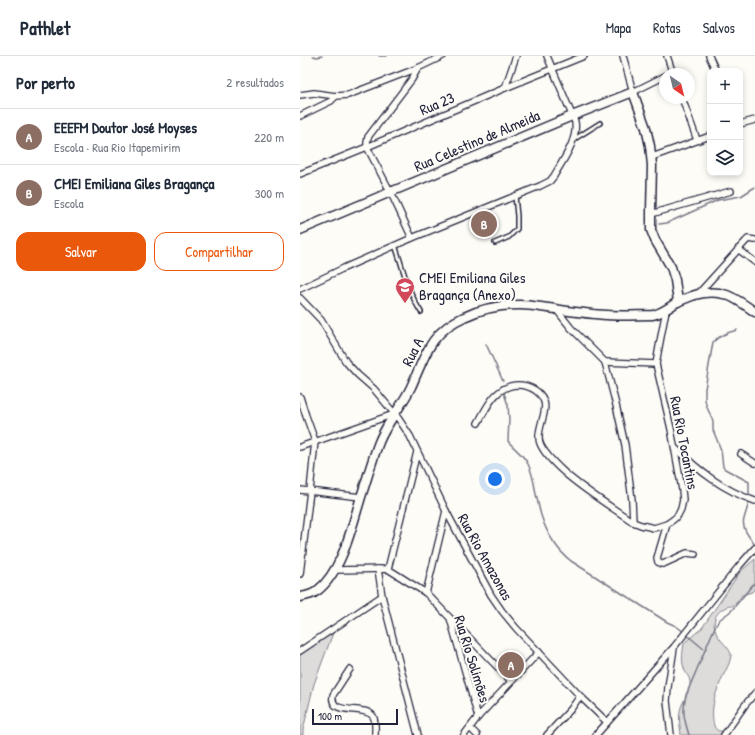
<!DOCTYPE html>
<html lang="pt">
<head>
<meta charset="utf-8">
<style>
  :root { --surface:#fff; --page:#f6f6f7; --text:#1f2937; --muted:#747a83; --line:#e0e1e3; --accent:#ea580c }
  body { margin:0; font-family:"Patrick Hand",sans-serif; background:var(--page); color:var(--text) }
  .controls { position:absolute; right:12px; top:12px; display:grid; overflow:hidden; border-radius:8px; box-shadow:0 2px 6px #0003 }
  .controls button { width:36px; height:36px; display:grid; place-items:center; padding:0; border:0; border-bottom:1px solid var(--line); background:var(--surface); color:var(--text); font:20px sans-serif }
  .compass { position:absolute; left:359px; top:12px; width:36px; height:36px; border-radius:50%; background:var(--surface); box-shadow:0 2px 6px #0003; rotate:145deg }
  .scale { position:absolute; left:12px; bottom:10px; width:86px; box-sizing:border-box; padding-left:4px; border:2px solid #22223b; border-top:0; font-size:11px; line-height:14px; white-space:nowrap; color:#22223b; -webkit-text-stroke:3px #fdfcf7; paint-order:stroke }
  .you { position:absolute; left:195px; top:423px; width:14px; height:14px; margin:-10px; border:3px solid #fff; border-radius:50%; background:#1a73e8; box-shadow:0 0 0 6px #1a73e833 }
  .badge { display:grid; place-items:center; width:26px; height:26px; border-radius:50%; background:var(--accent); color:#fff; font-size:13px; font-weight:700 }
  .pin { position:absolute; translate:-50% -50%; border:2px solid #fff; box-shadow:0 1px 4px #0006 }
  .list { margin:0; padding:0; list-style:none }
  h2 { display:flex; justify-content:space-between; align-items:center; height:52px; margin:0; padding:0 16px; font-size:17px }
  h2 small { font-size:13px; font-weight:400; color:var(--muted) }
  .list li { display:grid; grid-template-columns:26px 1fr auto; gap:12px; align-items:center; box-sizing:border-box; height:56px; padding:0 16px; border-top:1px solid var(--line) }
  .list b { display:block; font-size:15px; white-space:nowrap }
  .list p { margin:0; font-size:13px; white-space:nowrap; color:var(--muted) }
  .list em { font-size:13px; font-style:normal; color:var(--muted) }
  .actions { display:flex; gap:8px; padding:12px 16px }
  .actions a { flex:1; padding:9px 0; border:1px solid var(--accent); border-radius:12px; text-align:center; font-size:14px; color:var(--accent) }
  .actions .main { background:var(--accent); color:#fff }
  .icon { flex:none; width:22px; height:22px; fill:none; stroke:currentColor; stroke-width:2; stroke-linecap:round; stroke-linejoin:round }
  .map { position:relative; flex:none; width:455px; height:679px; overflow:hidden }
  header { display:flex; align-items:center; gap:24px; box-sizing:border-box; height:56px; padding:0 20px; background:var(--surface); border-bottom:1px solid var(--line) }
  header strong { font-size:19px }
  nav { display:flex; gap:22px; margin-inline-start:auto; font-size:14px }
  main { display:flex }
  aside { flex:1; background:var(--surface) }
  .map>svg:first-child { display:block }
  .green { fill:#dddcdb; stroke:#807f8b }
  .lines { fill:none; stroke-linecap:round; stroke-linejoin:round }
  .stream { stroke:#787885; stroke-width:1.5 }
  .lane-casing { stroke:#22223b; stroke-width:6 }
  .street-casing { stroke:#22223b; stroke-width:8 }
  .secondary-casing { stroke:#22223b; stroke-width:11 }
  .lane { stroke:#fdfcf7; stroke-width:3 }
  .street { stroke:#fdfcf7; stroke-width:5.5 }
  .secondary { stroke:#fdfcf7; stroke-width:8 }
  .labels { text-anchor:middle; stroke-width:4; stroke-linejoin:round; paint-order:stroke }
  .street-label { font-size:15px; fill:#22223b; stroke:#fdfcf7 }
  .poi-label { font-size:15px; fill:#22223b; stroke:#fdfcf7; text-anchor:start }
</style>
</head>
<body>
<header>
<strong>Pathlet</strong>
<nav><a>Mapa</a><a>Rotas</a><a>Salvos</a></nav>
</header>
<main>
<aside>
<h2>Por perto<small>2 resultados</small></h2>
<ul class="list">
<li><span class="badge" style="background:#8d6e63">A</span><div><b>EEEFM Doutor José Moyses</b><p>Escola · Rua Rio Itapemirim</p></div><em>220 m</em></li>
<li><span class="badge" style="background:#8d6e63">B</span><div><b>CMEI Emiliana Giles Bragança</b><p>Escola</p></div><em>300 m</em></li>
</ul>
<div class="actions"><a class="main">Salvar</a><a>Compartilhar</a></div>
</aside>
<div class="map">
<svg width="455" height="679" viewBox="0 0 455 679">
  <rect width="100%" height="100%" fill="#fdfcf7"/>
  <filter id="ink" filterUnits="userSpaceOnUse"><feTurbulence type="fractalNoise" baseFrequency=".025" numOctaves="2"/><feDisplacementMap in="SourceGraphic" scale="8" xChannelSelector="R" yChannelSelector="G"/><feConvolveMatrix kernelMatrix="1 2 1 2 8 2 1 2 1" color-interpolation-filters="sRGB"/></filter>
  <g filter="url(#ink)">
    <g class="green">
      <path d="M 455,503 L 455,532 L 452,536 L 442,539 C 440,542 438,546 435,548 C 432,551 429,550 426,551 C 422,553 416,558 415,562 C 410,582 432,590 431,600 C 430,607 426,614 423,620 C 416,636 411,648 413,665 C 414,671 416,676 422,675 L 423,677 L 422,679 L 381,679 C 380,670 378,660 381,651 C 384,643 389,637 390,629 C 391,621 385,618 384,612 C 381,604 383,595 384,587 L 402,572 L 440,516 Z"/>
      <path d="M 33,577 L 14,628 L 3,674 L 3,679 L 0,679 L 0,597 Z"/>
    </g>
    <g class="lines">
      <g class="stream">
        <path d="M 13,0 L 17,1 L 22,0"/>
        <path d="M 79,0 L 86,0"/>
        <path d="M 359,168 L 367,167 L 407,149 L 418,144 L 441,140 L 455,131"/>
        <path d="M 437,274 C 429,276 419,280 413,286 L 405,333 L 405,343 L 406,349 L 413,365 L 413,374 L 421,394 L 423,411 L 425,413 L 449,426 L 449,440"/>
        <path d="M 186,288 L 203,325"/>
        <path d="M 204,337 L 208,349 L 209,363 L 208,385 C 214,393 223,398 228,408 C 233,418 234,428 236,438 C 238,446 239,454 242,462 C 247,478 258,495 271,505 L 367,566 L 376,570 L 384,576"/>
        <path d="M 449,444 C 448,452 446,455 444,463 C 441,472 450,482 455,489"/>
        <path d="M 387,579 L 405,594"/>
        <path d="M 389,679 C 384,663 382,656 386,639 L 414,573 L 419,564 L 431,555 L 455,526"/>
      </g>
      <defs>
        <g id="lane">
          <path d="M 273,84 L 300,67"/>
          <path d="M 195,187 L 209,181 L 217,173 L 217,160 L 215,140"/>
          <path d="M 95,189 C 103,212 108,236 121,256"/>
        </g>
        <g id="street">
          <path d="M 323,0 L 333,36 L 365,20"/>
          <path d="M 367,0 L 373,18"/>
          <path d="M 409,0 L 416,15"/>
          <path d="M 205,32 L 216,0"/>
          <path d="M 0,39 L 14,37 L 36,40 L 48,39 L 118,12 L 143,0"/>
          <path d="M 382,42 L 397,84"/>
          <path d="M 0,60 L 31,45 L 36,40"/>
          <path d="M 440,68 L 455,64"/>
          <path d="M 352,101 L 410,80"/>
          <path d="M 0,118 L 67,91 L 205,32 L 284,0"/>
          <path d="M 351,158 L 431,135"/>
          <path d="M 112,182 L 91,137 L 67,91 L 67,87 L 68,81 L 112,23 L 118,12"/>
          <path d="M 438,193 L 455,206"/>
          <path d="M 0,233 L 44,212 L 112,182 L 240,130 L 250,125 L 254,120 C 263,104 278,84 275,66 L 247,0"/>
          <path d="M 398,238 L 446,185 L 448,183 L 455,184"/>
          <path d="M 0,242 L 21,264 L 46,306 L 58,319 L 74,333 L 79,339 L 98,362 L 110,380 L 146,455 L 191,539 L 202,555 L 216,572 L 280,640 L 307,666"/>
          <path d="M 256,253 L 271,272 L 305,306 L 316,349 L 325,389 L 332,444 L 333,466"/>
          <path d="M 305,306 L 356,308"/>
          <path d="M 0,341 L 6,360 L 15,385 L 10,435 L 0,518"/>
          <path d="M 178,367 C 187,351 196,329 218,329 C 224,329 230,331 235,334 C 255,348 238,365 239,382 C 239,387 242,392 245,396 C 251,404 258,411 266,418 C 287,436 310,450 333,466 L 341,469 L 354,472 L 367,468 L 374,463 L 378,459 L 381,453 L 383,444 L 382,434 L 371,373 L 356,308 L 359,291 L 366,254"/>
          <path d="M 0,391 L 94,358"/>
          <path d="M 375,392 C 399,415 423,434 455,445"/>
          <path d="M 441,398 L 455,407"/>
          <path d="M 0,434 L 61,441"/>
          <path d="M 367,468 L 357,502 L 358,506 L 361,508 L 363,508 L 387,497 L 395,498"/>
          <path d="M 78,513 L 82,540 L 118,679"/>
          <path d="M 88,513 L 117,396"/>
          <path d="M 35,514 L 88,513 L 126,537 L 150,562 L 178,661"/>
          <path d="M 126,537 L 146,455"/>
          <path d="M 151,563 L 211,625"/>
          <path d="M 0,595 L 82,540"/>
          <path d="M 50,613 L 33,639 C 29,661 64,648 73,660 C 76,665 75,673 75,679"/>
          <path d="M 170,672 L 177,679"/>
          <path d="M 164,679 L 178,661 L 239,596"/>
          <path d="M 247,679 L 271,653 L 280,640"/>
          <path d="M 296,679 L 374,591 L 440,509 L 455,492"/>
          <path d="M 371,679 L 367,645 L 368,631 L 374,592"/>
          <path d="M 424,679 L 445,649 L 455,637"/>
        </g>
        <g id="secondary">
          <path d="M 0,174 L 272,60 L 333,36 L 346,72 L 350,90 L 352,109 L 351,155 L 351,174 L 355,184 L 371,211 L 375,224 L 378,246"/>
          <path d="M 0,541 C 6,540 12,539 17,535 C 42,516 52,470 61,441 C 67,423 72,404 79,386 C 87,366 102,350 111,331 C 125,300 130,276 164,261 C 181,253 202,249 220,249 C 227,249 234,250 241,251 C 263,254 285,258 307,259 C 322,260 338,259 353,259 C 364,256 368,252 377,246 C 382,244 387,242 392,240 C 420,231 433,240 455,256"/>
        </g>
      </defs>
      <use href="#lane" class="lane-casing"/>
      <use href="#street" class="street-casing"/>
      <use href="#secondary" class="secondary-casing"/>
      <use href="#lane" class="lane"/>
      <use href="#street" class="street"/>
      <use href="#secondary" class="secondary"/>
    </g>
  </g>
  <defs>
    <symbol id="school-pin" viewBox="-11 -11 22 30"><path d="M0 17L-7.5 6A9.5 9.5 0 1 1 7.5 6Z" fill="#d1495b" stroke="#fdfcf7"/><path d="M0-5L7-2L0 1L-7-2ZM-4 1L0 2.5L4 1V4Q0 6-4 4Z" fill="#fff"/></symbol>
  </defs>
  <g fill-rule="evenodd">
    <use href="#school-pin" x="94" y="220" width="22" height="30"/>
  </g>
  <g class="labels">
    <g class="street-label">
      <text transform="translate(137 48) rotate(-23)" y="5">Rua 23</text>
      <text transform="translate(177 85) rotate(-23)" y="5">Rua Celestino de Almeida</text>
      <text transform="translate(113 296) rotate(-63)" y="5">Rua A</text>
      <text transform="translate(384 387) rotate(79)" y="5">Rua Rio Tocantins</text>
      <text transform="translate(185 501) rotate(61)" y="5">Rua Rio Amazonas</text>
      <text transform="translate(172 603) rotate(73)" y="5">Rua Rio Solimões</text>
    </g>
    <g class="poi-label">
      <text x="119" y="227">CMEI Emiliana Giles<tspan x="119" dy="17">Bragança (Anexo)</tspan></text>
    </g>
  </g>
</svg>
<div class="controls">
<button>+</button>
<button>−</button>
<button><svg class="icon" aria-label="layers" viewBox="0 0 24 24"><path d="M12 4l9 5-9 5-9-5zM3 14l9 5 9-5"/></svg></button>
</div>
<svg class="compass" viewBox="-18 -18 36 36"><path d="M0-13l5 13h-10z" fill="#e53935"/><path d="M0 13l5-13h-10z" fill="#747a83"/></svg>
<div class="scale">100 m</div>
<div class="you"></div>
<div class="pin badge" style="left:211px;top:609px;background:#8d6e63">A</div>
<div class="pin badge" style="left:184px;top:168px;background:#8d6e63">B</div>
</div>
</main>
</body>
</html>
